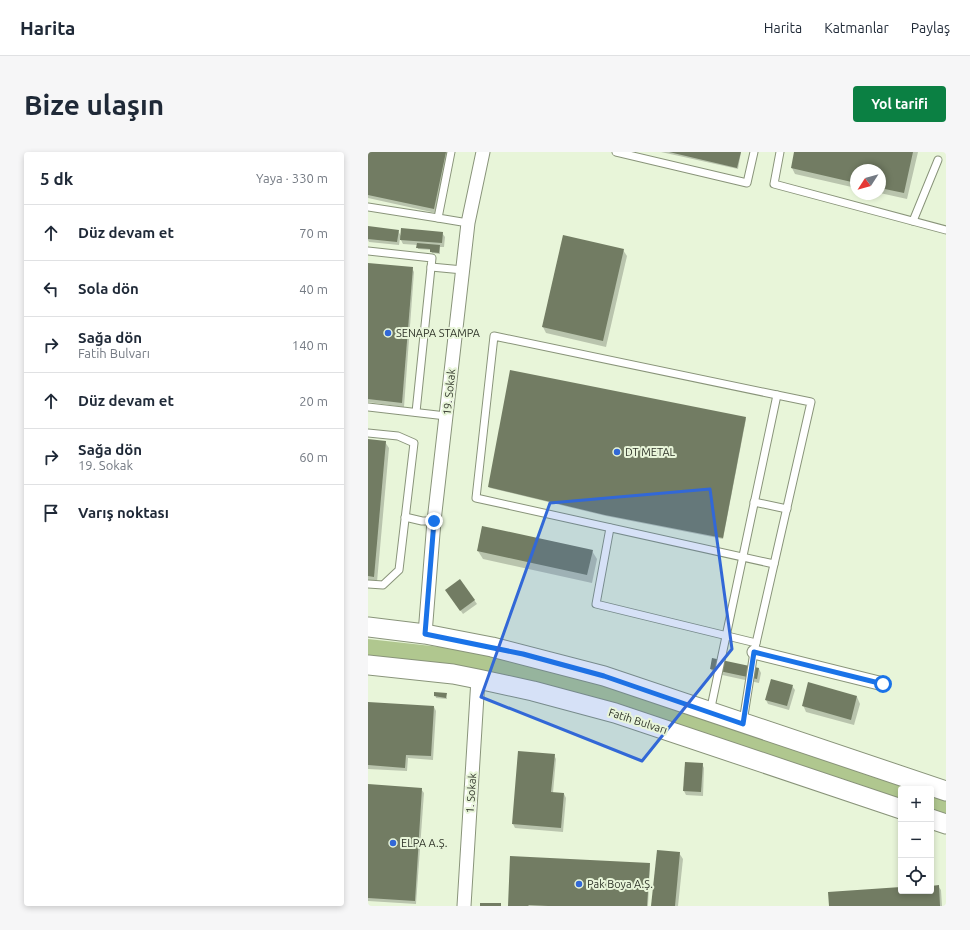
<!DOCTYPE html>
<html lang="tr">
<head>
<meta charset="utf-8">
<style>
  :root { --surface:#fff; --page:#f6f6f7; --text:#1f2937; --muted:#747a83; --line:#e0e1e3; --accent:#0b8043 }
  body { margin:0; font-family:Ubuntu,sans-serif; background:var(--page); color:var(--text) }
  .controls { position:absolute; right:12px; bottom:12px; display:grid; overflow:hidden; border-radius:4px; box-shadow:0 2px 6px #0003 }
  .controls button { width:36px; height:36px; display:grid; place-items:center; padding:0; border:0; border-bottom:1px solid var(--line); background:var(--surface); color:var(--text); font:20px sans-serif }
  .compass { position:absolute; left:482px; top:12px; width:36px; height:36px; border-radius:50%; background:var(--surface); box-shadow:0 2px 6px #0003; rotate:234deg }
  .stop { position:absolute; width:12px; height:12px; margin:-9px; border:3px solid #1a73e8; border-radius:50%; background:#fff }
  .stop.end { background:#1a73e8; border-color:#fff; box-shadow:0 1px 4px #0008 }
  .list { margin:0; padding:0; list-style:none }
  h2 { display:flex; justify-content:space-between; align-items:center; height:52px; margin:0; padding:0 16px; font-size:17px }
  h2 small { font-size:13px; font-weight:400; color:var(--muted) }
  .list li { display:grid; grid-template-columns:26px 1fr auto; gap:12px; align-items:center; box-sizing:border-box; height:56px; padding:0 16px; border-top:1px solid var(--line) }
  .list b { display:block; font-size:15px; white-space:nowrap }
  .list p { margin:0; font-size:13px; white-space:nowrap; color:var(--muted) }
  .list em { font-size:13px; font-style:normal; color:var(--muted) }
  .icon { flex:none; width:22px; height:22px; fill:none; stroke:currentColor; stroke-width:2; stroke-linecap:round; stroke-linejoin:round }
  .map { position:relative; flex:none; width:578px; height:754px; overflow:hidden; border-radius:4px }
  header { display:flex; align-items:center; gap:24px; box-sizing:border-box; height:56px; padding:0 20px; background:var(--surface); border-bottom:1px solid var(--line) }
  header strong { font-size:19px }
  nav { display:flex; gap:22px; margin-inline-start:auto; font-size:14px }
  .intro { display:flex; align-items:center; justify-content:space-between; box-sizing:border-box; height:96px; padding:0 24px }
  h1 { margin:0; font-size:28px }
  .button { padding:10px 18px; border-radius:4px; background:var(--accent); color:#fff; font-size:14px; font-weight:700 }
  main { display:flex; gap:24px; padding:0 24px }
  aside { flex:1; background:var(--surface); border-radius:4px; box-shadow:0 2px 6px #0003 }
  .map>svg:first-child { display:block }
  .green { fill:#b0c78f }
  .shadow { fill:#0003 }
  .building { fill:#727c63 }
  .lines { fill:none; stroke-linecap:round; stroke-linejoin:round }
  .service-casing { stroke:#89947a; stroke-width:9 }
  .minor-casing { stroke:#89947a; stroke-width:15 }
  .secondary-casing { stroke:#89947a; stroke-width:21 }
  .service { stroke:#fff; stroke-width:7 }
  .minor { stroke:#fff; stroke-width:13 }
  .secondary { stroke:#fff; stroke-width:19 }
  .route { stroke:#1a73e8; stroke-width:5 }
  .marked { fill:#3268d7; fill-opacity:0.2; stroke:#3268d7; stroke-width:3; stroke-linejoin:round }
  .poi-dot { fill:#3268d7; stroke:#e8f5d9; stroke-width:1.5 }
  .labels { text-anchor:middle; stroke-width:4; stroke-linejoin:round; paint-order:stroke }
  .poi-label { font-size:11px; fill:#30352a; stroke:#e8f5d9; text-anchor:start }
  .street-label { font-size:11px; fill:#30352a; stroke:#e8f5d9 }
</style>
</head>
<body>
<header>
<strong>Harita</strong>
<nav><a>Harita</a><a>Katmanlar</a><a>Paylaş</a></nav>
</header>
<div class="intro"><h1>Bize ulaşın</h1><a class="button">Yol tarifi</a></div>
<main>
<aside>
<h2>5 dk<small>Yaya · 330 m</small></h2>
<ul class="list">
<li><svg class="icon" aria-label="ahead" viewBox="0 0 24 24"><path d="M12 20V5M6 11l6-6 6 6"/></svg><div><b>Düz devam et</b></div><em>70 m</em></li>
<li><svg class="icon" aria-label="left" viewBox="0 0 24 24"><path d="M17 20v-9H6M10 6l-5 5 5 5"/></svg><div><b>Sola dön</b></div><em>40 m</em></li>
<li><svg class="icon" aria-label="right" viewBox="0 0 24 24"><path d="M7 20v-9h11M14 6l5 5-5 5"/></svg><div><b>Sağa dön</b><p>Fatih Bulvarı</p></div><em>140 m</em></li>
<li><svg class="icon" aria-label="ahead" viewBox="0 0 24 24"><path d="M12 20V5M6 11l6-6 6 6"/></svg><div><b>Düz devam et</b></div><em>20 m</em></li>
<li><svg class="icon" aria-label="right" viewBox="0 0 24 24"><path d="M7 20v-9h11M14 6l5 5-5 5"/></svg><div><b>Sağa dön</b><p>19. Sokak</p></div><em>60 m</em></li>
<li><svg class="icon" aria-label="arrive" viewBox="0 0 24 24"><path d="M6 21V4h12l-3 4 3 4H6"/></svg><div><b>Varış noktası</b></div></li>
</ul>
</aside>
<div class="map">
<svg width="578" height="754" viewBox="0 0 578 754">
  <rect width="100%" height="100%" fill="#e8f5d9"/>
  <g class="green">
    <path d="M 0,487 L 109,499 L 191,520 L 400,587 L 548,637 L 533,637 L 533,649 L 428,615 L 0,505 Z"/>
    <path d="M 563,642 L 578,647 L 578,664 L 563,659 Z"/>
  </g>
  <g class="shadow">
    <path d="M 0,0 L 81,0 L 68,61 L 0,46 Z"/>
    <path d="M 293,0 L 373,0 L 370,17 Z"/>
    <path d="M 427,0 L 550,0 L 539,47 L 512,41 L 512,18 L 488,18 L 488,36 L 427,22 L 424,16 Z"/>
    <path d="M 0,75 L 30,79 L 33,84 L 74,81 L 77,85 L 76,95 L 72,95 L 72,102 L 64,101 L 63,98 L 50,97 L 50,93 L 35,92 L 32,86 L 31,93 L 1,90 L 0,88 Z"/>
    <path d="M 255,98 L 259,104 L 238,195 L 178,181 L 175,175 Z"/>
    <path d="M 0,112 L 44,116 L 46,120 L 36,255 L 0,250 Z"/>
    <path d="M 377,266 L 378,267 L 355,387 L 238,364 L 122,336 L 121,335 Z"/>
    <path d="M 0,288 L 17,290 L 21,296 L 9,430 L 0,430 Z"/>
    <path d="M 110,399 L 224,399 L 229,407 L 224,431 L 115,407 Z"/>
    <path d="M 92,428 L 109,452 L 95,462 L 81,442 Z"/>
    <path d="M 345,508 L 391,517 L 393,521 L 391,531 L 345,521 L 343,517 Z"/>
    <path d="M 424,534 L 427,538 L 421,558 L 400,552 L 398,548 Z"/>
    <path d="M 67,541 L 78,542 L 79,547 L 68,546 Z"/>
    <path d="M 489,545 L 492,552 L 486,573 L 438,560 L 435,553 Z"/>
    <path d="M 0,551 L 66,555 L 68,559 L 65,608 L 40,606 L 39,619 L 0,617 Z"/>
    <path d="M 186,603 L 188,607 L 185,641 L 196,642 L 198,646 L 195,680 L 147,676 L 145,672 Z"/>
    <path d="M 334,612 L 336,616 L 335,644 L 318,643 L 316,639 Z"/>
    <path d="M 0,633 L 53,637 L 56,641 L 48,752 L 0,749 Z"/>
    <path d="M 311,701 L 315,707 L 310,754 L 284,754 Z"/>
    <path d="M 281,712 L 282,714 L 280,754 L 141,754 Z"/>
    <path d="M 570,734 L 573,738 L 574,754 L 462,754 L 533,736 L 533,739 L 563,739 L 563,735 Z"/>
  </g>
  <g class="building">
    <path d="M 0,0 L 78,0 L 66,57 L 0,43 Z"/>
    <path d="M 301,0 L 373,0 L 369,16 Z"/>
    <path d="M 426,0 L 545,0 L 536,41 L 512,36 L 512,18 L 488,18 L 488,31 L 423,16 Z"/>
    <path d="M 0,74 L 31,78 L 29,90 L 0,87 Z"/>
    <path d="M 33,76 L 75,80 L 74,91 L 32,88 Z"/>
    <path d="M 195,83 L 256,97 L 235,189 L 174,175 Z"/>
    <path d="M 49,91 L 72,93 L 71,101 L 62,100 L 62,97 L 48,96 Z"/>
    <path d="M 0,111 L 45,115 L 34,251 L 0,247 Z"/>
    <path d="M 142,218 L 378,265 L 355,386 L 237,363 L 120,335 Z"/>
    <path d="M 0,287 L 18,289 L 6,425 L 0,424 Z"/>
    <path d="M 114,374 L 225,398 L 219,423 L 109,399 Z"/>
    <path d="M 92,427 L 107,448 L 92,459 L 77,438 Z"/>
    <path d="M 344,506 L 391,516 L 389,527 L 342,517 Z"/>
    <path d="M 403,527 L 425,533 L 419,554 L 397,548 Z"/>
    <path d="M 440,530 L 489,544 L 483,568 L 434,554 Z"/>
    <path d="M 66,540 L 79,541 L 78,546 L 66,544 Z"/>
    <path d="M 0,550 L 66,554 L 63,604 L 38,603 L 37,616 L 0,613 Z"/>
    <path d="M 150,599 L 187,602 L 183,640 L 196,641 L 193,676 L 144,672 Z"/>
    <path d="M 317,610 L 335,611 L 333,640 L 315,639 Z"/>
    <path d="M 0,632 L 54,636 L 47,749 L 0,746 Z"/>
    <path d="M 289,698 L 312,700 L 307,754 L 283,754 Z"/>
    <path d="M 142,704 L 282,711 L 279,754 L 180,754 L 161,753 L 160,754 L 140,754 Z"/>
    <path d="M 571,733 L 572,754 L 461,754 L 460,740 L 533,735 L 533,739 L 563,739 L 563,734 Z"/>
    <rect x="112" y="751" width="21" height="3"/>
  </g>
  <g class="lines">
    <defs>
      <g id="service">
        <path d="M 248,0 L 379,31 L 386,0"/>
        <path d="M 412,0 L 406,32 L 578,78"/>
        <path d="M 0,55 L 70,66 L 83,0"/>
        <path d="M 70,66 L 100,71"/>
        <path d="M 545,69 L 570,8"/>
        <path d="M 0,99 L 64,106 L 48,260"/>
        <path d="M 63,115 L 95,118"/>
        <path d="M 0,255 L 78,264"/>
        <path d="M 0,281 L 30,284 L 46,291 L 31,418 L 15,433 L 0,432"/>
        <path d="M 386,350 L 419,357"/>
        <path d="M 37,365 L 54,369 L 66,369"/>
        <path d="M 242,376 L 228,452 L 388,491"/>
        <path d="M 406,412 L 108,346 L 126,184 L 409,243"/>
        <path d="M 342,560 L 409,243 L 443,250 L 386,500 L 375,570"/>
      </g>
      <g id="minor">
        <path d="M 57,482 L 66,369 L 100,71 L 115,0"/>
        <path d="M 386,500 L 515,532"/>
        <path d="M 96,754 L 110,527"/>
      </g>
      <g id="secondary">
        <path d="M 0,475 L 57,482 L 124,495 L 236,524 L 578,639"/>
        <path d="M 0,513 L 85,522 L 110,527 L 165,539 L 247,561 L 533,657"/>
        <path d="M 563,667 L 578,672"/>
      </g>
    </defs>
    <use href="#service" class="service-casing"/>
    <use href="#minor" class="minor-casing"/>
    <use href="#secondary" class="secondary-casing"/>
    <use href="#service" class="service"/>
    <use href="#minor" class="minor"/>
    <use href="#secondary" class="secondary"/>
  </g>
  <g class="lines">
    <path class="route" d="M 66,369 L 57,482 L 155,502 L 236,524 L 375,572 L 386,500 L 515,532"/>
  </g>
  <path class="marked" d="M 342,337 L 364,497 L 274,609 L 113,545 L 182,351 Z"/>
  <g class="poi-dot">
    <circle cx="20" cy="181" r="4"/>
    <circle cx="249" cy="300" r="4"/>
    <circle cx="25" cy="691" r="4"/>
    <circle cx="211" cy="732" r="4"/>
  </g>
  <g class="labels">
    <g class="poi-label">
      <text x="28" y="185">SENAPA STAMPA</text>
      <text x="257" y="304">DT METAL</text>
      <text x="33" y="695">ELPA A.Ş.</text>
      <text x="219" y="736">Pak Boya A.Ş.</text>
    </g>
    <g class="street-label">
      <text transform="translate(81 240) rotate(-84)" y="4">19. Sokak</text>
      <text transform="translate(270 569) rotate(18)" y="4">Fatih Bulvarı</text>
      <text transform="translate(103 641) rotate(-86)" y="4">1. Sokak</text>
    </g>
  </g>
</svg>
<div class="controls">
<button>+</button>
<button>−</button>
<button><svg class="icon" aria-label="locate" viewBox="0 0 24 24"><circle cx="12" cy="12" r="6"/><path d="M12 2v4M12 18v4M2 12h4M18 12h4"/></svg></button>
</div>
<svg class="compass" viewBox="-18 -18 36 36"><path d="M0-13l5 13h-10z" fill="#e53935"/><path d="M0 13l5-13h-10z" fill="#747a83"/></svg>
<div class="stop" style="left:515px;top:532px"></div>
<div class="stop end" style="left:66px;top:369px"></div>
</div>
</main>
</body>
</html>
